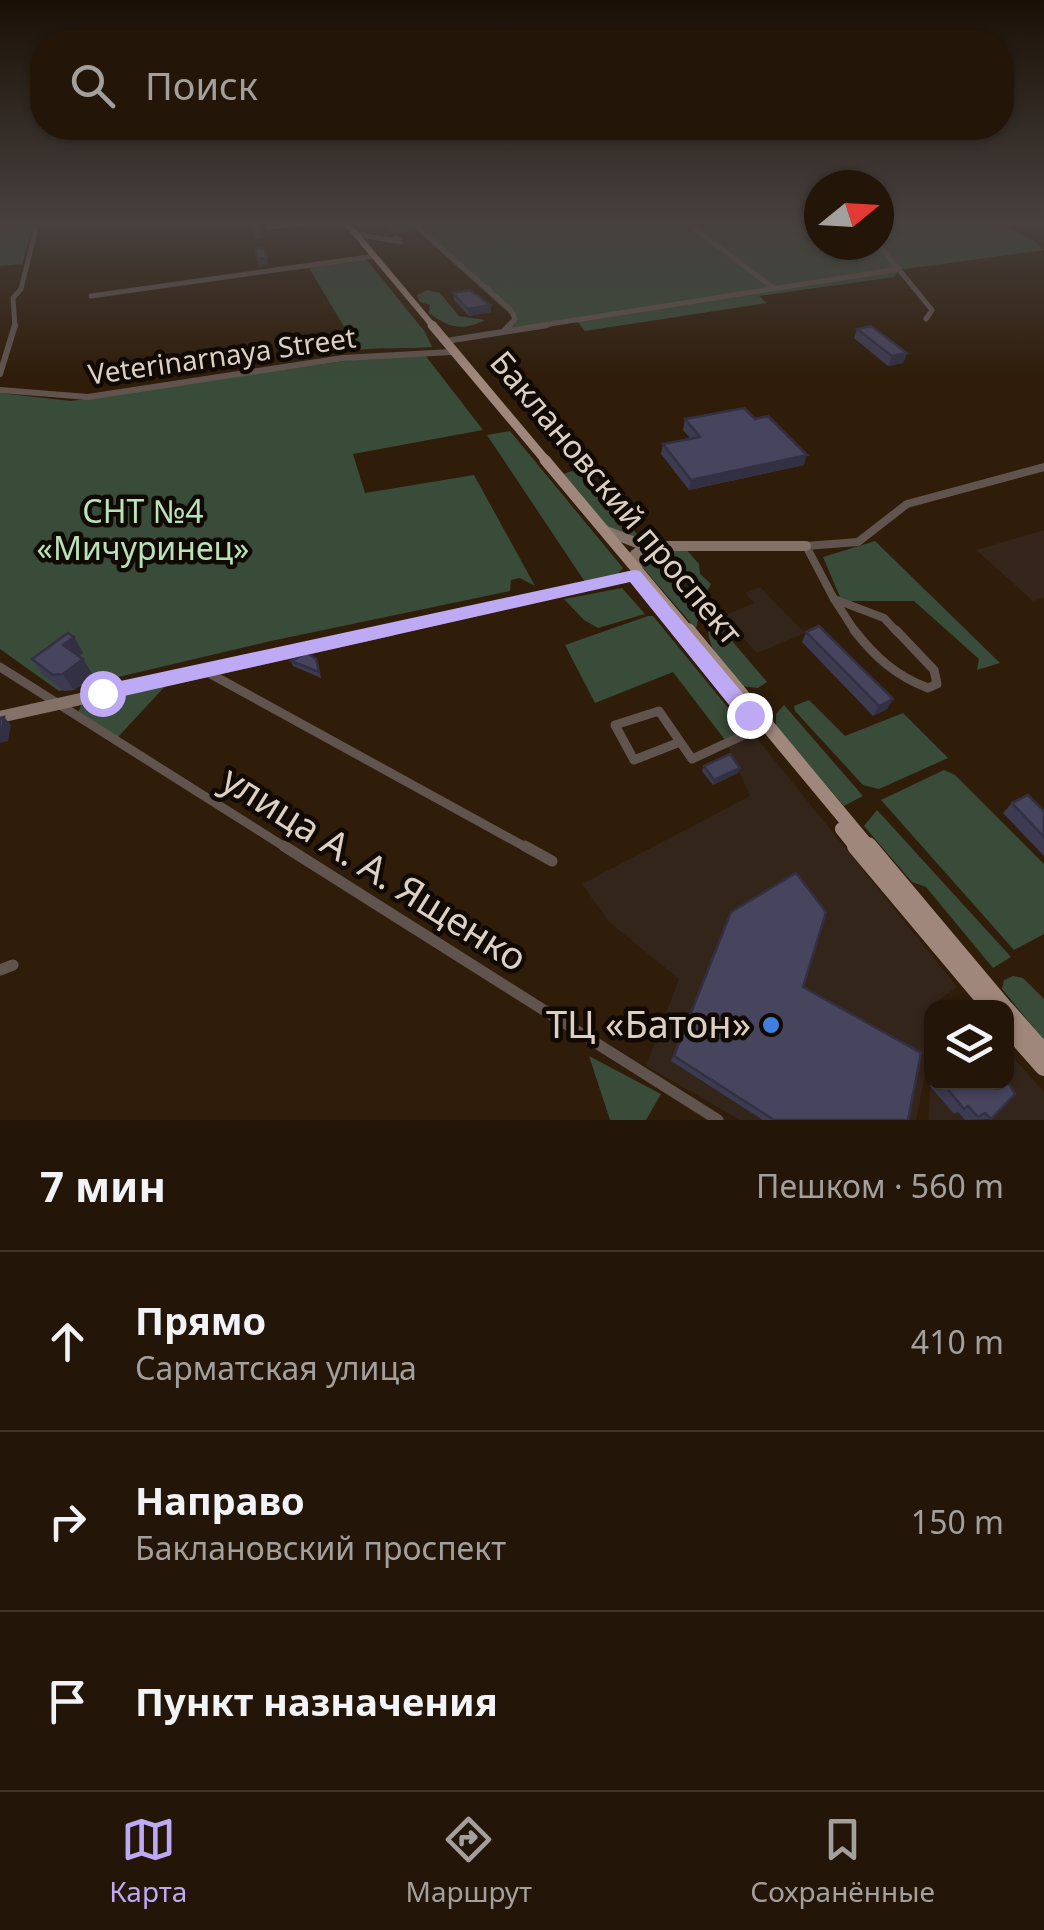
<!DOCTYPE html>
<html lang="ru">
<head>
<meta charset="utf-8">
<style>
  :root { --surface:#231608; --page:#2f2316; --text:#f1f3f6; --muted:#a39f9c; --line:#403529; --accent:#bea9f5 }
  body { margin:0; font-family:"Noto Sans",sans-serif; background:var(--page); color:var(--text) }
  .controls { position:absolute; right:30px; bottom:30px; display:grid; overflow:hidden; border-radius:20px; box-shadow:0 2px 8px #0004 }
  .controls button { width:90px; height:90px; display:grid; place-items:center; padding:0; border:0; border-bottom:2px solid var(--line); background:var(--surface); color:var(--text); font:50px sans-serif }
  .compass { position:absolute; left:804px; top:170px; width:90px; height:90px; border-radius:50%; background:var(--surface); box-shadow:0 2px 8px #0004; rotate:72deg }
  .stop { position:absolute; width:30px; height:30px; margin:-22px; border:8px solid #bea9f5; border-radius:50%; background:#fff }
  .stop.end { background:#bea9f5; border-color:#fff; box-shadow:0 2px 10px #0008 }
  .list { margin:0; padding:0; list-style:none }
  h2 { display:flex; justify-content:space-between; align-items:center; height:130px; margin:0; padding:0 40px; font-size:42px }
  h2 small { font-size:32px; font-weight:400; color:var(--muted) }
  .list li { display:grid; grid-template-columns:65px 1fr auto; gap:30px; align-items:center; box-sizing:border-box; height:180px; padding:0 40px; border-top:2px solid var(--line) }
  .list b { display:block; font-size:38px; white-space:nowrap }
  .list p { margin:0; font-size:32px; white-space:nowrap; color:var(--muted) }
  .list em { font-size:32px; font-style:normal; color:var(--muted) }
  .icon { flex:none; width:55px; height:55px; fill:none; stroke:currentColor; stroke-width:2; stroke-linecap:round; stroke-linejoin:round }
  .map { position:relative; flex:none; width:1044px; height:1120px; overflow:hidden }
  .search { position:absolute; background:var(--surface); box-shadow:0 2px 8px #0004; left:30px; right:30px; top:30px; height:110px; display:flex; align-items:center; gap:25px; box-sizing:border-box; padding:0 35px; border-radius:40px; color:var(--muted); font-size:38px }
  .sheet { height:670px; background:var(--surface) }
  nav { display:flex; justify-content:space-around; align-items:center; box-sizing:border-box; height:140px; border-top:2px solid var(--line); background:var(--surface); font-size:28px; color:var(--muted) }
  nav a { display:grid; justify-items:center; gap:5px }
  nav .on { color:var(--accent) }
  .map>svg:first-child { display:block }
  .commercial { fill:#34251a }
  .education { fill:#35251a }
  .green { fill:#394b39 }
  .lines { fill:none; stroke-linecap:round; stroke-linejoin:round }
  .street-far4 { stroke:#61544f; stroke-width:5 }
  .street-far3 { stroke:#61544f; stroke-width:6 }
  .street-far2 { stroke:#61544f; stroke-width:8 }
  .street-far1 { stroke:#61544f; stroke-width:9 }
  .street { stroke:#61544f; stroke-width:11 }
  .secondary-far1 { stroke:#847168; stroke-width:10 }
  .secondary { stroke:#847168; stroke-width:12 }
  .primary-far4 { stroke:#a0877b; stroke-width:6 }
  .primary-far3 { stroke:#a0877b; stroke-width:9 }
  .primary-far2 { stroke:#a0877b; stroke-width:11 }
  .primary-far1 { stroke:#a0877b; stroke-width:14 }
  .primary { stroke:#a0877b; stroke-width:18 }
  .wall { fill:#3d3b51 }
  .shaded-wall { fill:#323042 }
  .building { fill:#47455e; stroke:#323042; stroke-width:2.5 }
  .route { fill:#bea9f5 }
  .shop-dot { fill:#3f7fe0; stroke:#110903; stroke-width:4 }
  .labels { text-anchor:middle; stroke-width:9; stroke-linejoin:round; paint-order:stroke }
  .far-street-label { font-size:28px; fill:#dccfc4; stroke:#110903 }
  .street-label { font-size:32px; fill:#dccfc4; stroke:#110903 }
  .park-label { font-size:32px; fill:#b8e2b8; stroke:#110903 }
  .near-street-label { font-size:38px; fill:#dccfc4; stroke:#110903 }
  .near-poi-label { font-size:38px; fill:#dccfc4; stroke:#110903; text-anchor:end }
</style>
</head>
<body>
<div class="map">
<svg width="1044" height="1120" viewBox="0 0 1044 1120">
  <rect width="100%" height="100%" fill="#2f1d0a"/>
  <g class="commercial">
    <path d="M 760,587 L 805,633 L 757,653 L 723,616 L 754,603 L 745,593 Z"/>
    <path d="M 752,732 L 957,987 L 929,1007 L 927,1064 L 916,1120 L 740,1120 L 646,1066 L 679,979 L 609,922 L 582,884 L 750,796 L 725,740 Z"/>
    <path d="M 1007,1050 L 1044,1092 L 1044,1120 L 928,1120 L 931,1082 L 1006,1082 Z"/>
  </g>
  <path class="education" d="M 1044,530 L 1044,598 L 1033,601 L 976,550 Z"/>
  <g class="green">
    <path d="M 0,220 L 35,220 L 22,264 L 0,266 Z"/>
    <path d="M 383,220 L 819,220 L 819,245 L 879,245 L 879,220 C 934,220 1002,209 1044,250 L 898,270 L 895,277 L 759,296 L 767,303 L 585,331 L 576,320 L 503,332 L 514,318 L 417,230 L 392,233 Z"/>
    <path d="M 358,259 L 366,259 L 425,332 L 432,347 C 407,349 384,347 358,350 L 309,268 Z"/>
    <path d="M 427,290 L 440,293 L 459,316 L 485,320 C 462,332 448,327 429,313 L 430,305 L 420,302 L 417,295 Z"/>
    <path d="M 425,355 L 483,430 L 353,454 L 365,493 L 474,475 L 535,586 L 520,578 L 511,580 L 510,591 L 271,641 L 59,691 L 0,649 L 0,393 L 71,401 L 372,357 Z"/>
    <path d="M 510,431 L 623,568 L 617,575 L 585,582 L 487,435 Z"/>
    <path d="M 582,468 L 641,539 L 608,528 L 563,474 Z"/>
    <path d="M 875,541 L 1000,663 L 977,670 L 979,659 L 914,601 L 849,601 L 840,597 L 823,557 Z"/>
    <path d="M 655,547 L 684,547 L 699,564 L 700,574 L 711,584 L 702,600 Z"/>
    <path d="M 652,550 L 701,606 L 696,629 L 638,562 Z"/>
    <path d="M 622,588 L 645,614 L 598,628 L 584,620 L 564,599 Z"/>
    <path d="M 648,616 L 653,616 L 747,731 L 725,740 L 673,672 L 595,703 L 565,645 Z"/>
    <path d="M 709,618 L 715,621 L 767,682 L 758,688 L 741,686 C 722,663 704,648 709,618 Z"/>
    <path d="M 169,682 L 118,737 L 78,713 L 82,703 Z"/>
    <path d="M 809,700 L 845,736 L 903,713 L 948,758 L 879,789 L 863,785 L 795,711 L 794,706 Z"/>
    <path d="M 784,705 L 863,796 L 844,806 L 776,726 L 776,714 Z"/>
    <path d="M 944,770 L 955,775 L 1044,864 L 1044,934 L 1014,950 L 881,800 Z"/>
    <path d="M 877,810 L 1011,957 L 993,968 L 926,887 L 912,882 L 864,826 Z"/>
    <path d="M 1013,976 L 1023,978 L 1044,999 L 1044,1040 L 1002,989 L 1004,980 Z"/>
    <path d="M 589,1056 L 661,1094 L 646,1120 L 610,1120 Z"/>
  </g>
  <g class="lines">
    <g class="street-far4">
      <path d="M 419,220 L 417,227 L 511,310 L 515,319 L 507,327"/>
      <path d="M 683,220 L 775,289"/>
      <path d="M 0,223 L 33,220"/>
      <path d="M 268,227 L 329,220"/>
      <path d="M 356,234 L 401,242 L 396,238"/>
      <path d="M 879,245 L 932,310 L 926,319"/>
      <path d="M 91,296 L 375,256"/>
      <path d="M 15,327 L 13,298 L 21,289 L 38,220"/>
      <path d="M 531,327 L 899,269"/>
    </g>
    <g class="street-far3">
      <path d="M 505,330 L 510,325"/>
      <path d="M 446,341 L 547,325"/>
      <path d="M 0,374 L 15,325"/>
      <path d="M 0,390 L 88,397 L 343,358 L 451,352"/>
    </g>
    <g class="street-far2">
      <path d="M 834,599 L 884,618 L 898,633"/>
      <path d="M 834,599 L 856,633"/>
      <path d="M 834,599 L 806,546 L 858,542 L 907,504 L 1044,467"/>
    </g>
    <g class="street-far1">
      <path d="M 854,630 C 875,657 896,676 928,688 L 937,684 L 934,670 L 896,630"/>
      <path d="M 0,667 L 288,849"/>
      <path d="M 207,672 L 529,849"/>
      <path d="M 680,742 L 634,760 L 615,725 L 659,711 L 692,759 L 759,728"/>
    </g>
    <g class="street">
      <path d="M 284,846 L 718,1120"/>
      <path d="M 525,846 L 552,861"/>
      <path d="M 0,970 L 13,965"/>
    </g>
    <g class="secondary-far1">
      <path d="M 606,531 L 645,546 L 806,546"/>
      <path d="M 380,633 L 639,574 L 634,555 L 645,546"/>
    </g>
    <path class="secondary" d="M 0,717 L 391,630"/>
    <path class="primary-far4" d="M 344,220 L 434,327"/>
    <path class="primary-far3" d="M 432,325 L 547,462"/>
    <path class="primary-far2" d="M 545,460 L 690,633"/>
    <g class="primary-far1">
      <path d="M 688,630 L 870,849"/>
      <path d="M 842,829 L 858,849"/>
    </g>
    <g class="primary">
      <path d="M 856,846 L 992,1008"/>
      <path d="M 868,846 L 1004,1008"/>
      <path d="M 1006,1010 L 1044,1053"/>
      <path d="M 1006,1024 L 1044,1067"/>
    </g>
  </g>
  <g class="wall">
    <path d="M 453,293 L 490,305 L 491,312 L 469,316 L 454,300 Z"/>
    <path d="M 857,329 L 907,353 L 903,363 L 888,366 L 854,338 Z"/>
    <path d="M 685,419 L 804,465 L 689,490 L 661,454 L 663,444 L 690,438 L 683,430 Z"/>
    <path d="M 806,632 L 893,699 L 887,709 L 873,716 L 802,642 Z"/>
    <path d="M 74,637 L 83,653 L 79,656 L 93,675 L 74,690 L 64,691 L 43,675 L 32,659 Z"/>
    <path d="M 316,659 L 321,678 L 293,666 L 291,661 Z"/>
    <path d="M 704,766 L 740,768 L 738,773 L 713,785 L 702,771 Z"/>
    <path d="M 1012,803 L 1044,811 L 1044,856 L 1003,813 Z"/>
    <path d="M 731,912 L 803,987 L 908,1120 L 763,1120 L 671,1061 Z"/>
    <path d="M 932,1082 L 1006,1082 L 991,1119 L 965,1120 L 958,1112 L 954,1114 L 930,1086 Z"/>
  </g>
  <g class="shaded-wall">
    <path d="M 262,232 L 264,238 L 254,239 L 253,233 Z"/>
    <path d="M 267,258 L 268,265 L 259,266 L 257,259 Z"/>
    <path d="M 490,305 L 491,312 L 469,316 L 468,309 Z"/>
    <path d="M 907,353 L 903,363 L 888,366 L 892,356 Z"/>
    <path d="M 807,455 L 804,465 L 689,490 L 691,480 Z"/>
    <path d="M 74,637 L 83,653 L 73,661 L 63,645 Z"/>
    <path d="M 83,659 L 93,675 L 74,690 L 63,674 Z"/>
    <path d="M 893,699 L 887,709 L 873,716 L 879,706 Z"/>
    <path d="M 4,717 L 11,725 L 8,741 L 0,743 L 0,734 Z"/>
    <path d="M 740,768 L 738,773 L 713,785 L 714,780 Z"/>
  </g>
  <g class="building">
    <path d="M 250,220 L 258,220 L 262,232 L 253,233 Z"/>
    <path d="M 264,248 L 267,258 L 257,259 L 255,249 Z"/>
    <path d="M 470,290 L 490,305 L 468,309 L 453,293 Z"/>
    <path d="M 871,326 L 907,353 L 892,356 L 857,329 Z"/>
    <path d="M 744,408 L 755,419 L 768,416 L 807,455 L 691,480 L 663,444 L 700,437 L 685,419 Z"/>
    <path d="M 819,626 L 893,699 L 879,706 L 806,632 Z"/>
    <path d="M 68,633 L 74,637 L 63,645 L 83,659 L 63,674 L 53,675 L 32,659 Z"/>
    <path d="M 307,653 L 316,659 L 319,672 L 291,661 Z"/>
    <path d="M 4,717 L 2,734 L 0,734 L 0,718 Z"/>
    <path d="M 730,754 L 740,768 L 714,780 L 704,766 Z"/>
    <path d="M 1028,795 L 1044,811 L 1044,837 L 1012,803 Z"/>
    <path d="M 796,873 L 826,912 L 803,987 L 921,1053 L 908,1120 L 774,1120 L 674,1056 L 731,912 Z"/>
    <path d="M 1006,1079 L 1015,1094 L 991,1119 L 985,1113 L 978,1117 L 968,1106 L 964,1109 L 942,1082 L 1006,1082 Z"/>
  </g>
  <linearGradient id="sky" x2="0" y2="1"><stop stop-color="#1a1006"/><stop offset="0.59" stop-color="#47403e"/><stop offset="1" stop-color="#47403e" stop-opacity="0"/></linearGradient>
  <rect width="1044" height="376" fill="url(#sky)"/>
  <path class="route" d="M 634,570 L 640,571 L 756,709 L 756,721 L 742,721 L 630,582 L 102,701 L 93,693 L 102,685 Z"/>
  <circle class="shop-dot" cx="771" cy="1025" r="10"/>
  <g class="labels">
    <g class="far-street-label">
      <text transform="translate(222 356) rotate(-8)" y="10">Veterinarnaya Street</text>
    </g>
    <g class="street-label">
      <text transform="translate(616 498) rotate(50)" y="11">Баклановский проспект</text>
    </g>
    <g class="park-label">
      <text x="143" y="523">СНТ №4<tspan x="143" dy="37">«Мичуринец»</tspan></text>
    </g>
    <g class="near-street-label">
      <text transform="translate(374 869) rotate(32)" y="13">улица А. А. Ященко</text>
    </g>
    <g class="near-poi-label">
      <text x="751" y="1038">ТЦ «Батон»</text>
    </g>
  </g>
</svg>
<div class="controls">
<button><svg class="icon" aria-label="layers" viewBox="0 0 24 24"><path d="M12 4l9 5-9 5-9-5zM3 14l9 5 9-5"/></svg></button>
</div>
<svg class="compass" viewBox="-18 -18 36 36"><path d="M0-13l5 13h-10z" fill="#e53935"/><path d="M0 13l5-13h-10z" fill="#a39f9c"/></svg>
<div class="stop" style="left:102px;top:693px"></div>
<div class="stop end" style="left:749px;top:715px"></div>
<div class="search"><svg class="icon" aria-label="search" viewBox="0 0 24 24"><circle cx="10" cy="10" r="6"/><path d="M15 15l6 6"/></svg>Поиск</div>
</div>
<section class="sheet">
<h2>7 мин<small>Пешком · 560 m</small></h2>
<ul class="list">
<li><svg class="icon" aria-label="ahead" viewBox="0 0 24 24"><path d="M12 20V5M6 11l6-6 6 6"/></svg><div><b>Прямо</b><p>Сарматская улица</p></div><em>410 m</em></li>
<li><svg class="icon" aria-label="right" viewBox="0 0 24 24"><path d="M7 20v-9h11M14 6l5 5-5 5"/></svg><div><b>Направо</b><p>Баклановский проспект</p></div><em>150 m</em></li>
<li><svg class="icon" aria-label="arrive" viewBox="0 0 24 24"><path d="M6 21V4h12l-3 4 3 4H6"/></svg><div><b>Пункт назначения</b></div></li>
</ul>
</section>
<nav>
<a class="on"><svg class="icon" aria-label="map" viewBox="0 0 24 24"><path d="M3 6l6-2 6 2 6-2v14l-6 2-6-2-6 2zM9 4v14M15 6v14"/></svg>Карта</a>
<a><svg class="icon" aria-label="directions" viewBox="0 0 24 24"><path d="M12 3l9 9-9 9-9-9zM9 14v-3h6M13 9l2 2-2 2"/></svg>Маршрут</a>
<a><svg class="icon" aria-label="saved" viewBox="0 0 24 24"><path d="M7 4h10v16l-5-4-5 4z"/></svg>Сохранённые</a>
</nav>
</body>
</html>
